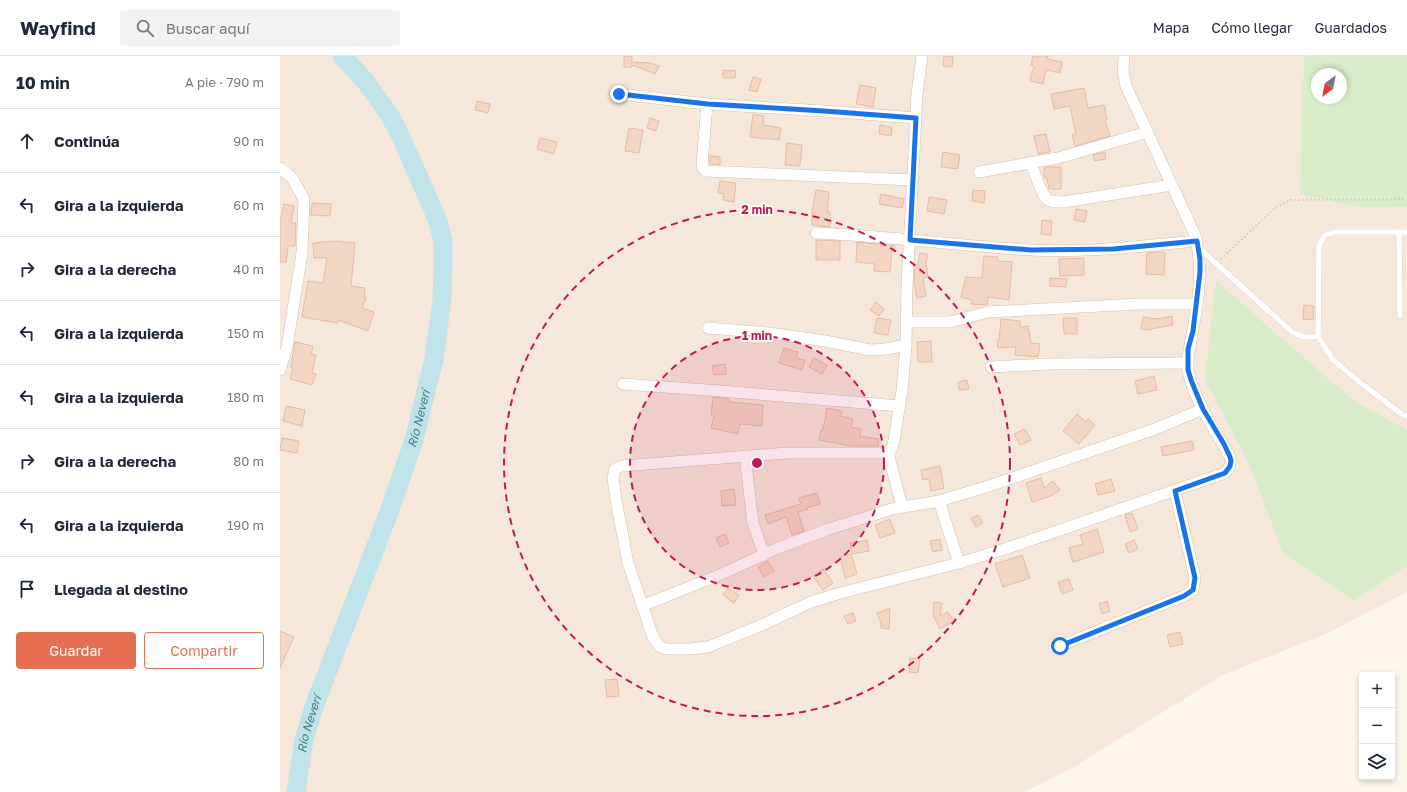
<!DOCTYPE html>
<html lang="es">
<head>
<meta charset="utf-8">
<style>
  :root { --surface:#fff; --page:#f2f2f3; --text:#1f2937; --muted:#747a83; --line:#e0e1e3; --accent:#e76f51 }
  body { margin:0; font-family:"Golos Text",sans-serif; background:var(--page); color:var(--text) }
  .controls { position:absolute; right:12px; bottom:12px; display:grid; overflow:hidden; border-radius:4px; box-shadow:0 2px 6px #0003 }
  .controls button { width:36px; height:36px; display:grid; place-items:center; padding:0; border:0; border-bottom:1px solid var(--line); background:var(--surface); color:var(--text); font:20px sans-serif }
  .compass { position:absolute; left:1031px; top:12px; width:36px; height:36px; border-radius:50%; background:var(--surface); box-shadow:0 2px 6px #0003; rotate:212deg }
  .stop { position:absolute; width:12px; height:12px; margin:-9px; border:3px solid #1a73e8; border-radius:50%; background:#fff }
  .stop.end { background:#1a73e8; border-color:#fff; box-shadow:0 1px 4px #0008 }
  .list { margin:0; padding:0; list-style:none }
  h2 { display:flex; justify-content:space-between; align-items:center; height:52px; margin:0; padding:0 16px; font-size:17px }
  h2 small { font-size:13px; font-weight:400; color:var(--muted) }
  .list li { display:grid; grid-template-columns:26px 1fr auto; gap:12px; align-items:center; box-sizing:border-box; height:64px; padding:0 16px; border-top:1px solid var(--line) }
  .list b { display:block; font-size:15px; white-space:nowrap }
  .list em { font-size:13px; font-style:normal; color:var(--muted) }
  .actions { display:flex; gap:8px; padding:12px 16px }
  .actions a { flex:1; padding:9px 0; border:1px solid var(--accent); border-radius:4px; text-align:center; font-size:14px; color:var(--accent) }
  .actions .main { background:var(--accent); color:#fff }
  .icon { flex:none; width:22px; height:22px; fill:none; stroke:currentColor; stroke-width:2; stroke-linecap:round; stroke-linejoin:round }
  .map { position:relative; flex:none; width:1127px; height:736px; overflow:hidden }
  header { display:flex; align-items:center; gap:24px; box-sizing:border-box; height:56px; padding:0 20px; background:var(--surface); border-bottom:1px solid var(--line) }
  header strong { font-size:19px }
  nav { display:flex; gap:22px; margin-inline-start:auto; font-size:14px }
  .search { width:280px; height:36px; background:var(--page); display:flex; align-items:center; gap:10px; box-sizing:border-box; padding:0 14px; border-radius:4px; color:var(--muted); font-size:15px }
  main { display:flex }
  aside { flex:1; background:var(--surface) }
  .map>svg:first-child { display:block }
  .residential { fill:#f5e8da; fill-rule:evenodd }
  .green { fill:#d8ecc9; fill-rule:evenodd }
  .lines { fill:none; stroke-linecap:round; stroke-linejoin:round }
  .river { stroke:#bfe3e8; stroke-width:19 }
  .building { fill:#f3d5c3; stroke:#e6bba3 }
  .lane-casing { stroke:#d1beb0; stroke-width:6 }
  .street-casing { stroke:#d1beb0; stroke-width:12 }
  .path { stroke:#d9b8a5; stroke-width:2; stroke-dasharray:1 3; stroke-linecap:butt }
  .lane { stroke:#fff; stroke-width:5.5 }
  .street { stroke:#fff; stroke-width:11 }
  .route { stroke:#1a73e8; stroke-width:5 }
  .ring { fill:none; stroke:#c2185b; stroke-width:2; stroke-dasharray:7 5 }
  .labels { text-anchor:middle; stroke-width:4; stroke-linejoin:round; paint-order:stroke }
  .water-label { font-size:12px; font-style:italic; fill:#437c86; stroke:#fffaf3 }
  .centre { fill:#c2185b; stroke:#fffaf3; stroke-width:2 }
  .ring-label { font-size:12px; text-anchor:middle; font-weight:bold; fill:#c2185b; stroke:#fffaf3; stroke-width:4; stroke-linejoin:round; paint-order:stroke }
</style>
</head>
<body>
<header>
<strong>Wayfind</strong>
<div class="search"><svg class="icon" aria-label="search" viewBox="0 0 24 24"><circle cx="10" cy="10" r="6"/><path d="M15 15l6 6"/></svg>Buscar aquí</div>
<nav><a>Mapa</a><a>Cómo llegar</a><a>Guardados</a></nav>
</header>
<main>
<aside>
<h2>10 min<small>A pie · 790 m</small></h2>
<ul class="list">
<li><svg class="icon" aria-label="ahead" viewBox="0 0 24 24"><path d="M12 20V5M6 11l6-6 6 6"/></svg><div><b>Continúa</b></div><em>90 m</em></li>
<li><svg class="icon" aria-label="left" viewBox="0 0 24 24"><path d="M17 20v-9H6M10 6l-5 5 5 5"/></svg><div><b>Gira a la izquierda</b></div><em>60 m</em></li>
<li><svg class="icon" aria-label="right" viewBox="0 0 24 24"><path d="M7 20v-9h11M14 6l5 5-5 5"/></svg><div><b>Gira a la derecha</b></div><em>40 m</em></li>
<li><svg class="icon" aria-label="left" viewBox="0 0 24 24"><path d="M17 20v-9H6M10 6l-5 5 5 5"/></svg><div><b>Gira a la izquierda</b></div><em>150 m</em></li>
<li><svg class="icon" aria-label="left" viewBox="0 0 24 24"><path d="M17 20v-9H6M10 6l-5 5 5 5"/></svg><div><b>Gira a la izquierda</b></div><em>180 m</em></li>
<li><svg class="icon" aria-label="right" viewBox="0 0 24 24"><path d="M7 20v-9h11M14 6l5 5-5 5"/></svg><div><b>Gira a la derecha</b></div><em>80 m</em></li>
<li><svg class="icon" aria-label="left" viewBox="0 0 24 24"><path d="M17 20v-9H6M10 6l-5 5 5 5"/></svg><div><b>Gira a la izquierda</b></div><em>190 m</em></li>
<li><svg class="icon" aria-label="arrive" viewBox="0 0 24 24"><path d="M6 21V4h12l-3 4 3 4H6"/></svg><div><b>Llegada al destino</b></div></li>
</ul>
<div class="actions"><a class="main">Guardar</a><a>Compartir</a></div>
</aside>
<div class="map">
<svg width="1127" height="736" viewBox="0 0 1127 736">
  <rect width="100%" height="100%" fill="#fdf6ec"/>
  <path class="residential" d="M 0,0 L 1127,0 L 1127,536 L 1048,577 L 943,619 L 792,712 L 745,736 L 0,736 ZM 1037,18 L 1061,18 L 1061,42 L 1037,42 Z"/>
  <g class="green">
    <path d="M 1024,0 L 1127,0 L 1127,151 L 1079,151 L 1020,138 ZM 1037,18 L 1061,18 L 1061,42 L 1037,42 Z"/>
    <path d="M 936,225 L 1074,345 L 1127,374 L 1127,510 L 1074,545 L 1003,497 L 969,408 L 925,323 Z"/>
  </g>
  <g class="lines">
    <path class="river" id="s1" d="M 16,736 L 24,684 L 35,648 L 108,459 L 134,384 L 154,303 L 162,243 L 163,213 L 163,186 L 158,165 L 121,81 L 109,58 L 85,25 L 62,0"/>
  </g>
  <g class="building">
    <path d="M 344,0 L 352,0 L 352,6 L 370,7 L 379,10 L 375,18 L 352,9 L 352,11 L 344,11 Z"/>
    <path d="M 664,0 L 673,0 L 672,11 L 663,10 Z"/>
    <path d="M 753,0 L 768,0 L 767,3 L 782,6 L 780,17 L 766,14 L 763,28 L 750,25 L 754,10 L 751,9 Z"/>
    <path d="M 443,14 L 456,15 L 455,22 L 443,22 Z"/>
    <path d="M 473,21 L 481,23 L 477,36 L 469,34 Z"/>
    <path d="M 580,29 L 596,32 L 593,51 L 576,48 Z"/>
    <path d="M 804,32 L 808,52 L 824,49 L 827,63 L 825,64 L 830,80 L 795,90 L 792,79 L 796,78 L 790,50 L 774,53 L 771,38 Z"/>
    <path d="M 197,45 L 210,48 L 208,57 L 195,54 Z"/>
    <path d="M 473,58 L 484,60 L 483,69 L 501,72 L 499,84 L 470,81 Z"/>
    <path d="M 370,62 L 379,65 L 376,75 L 367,72 Z"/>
    <path d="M 600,69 L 612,71 L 611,80 L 599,78 Z"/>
    <path d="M 349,72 L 363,74 L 359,97 L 345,95 Z"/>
    <path d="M 766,78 L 770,96 L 758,98 L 754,80 Z"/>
    <path d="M 260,82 L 277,86 L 274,98 L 257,93 Z"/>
    <path d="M 507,87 L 522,89 L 520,110 L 505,109 Z"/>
    <path d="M 663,96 L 680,99 L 678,113 L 661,111 Z"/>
    <path d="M 825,96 L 826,103 L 815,105 L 813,99 Z"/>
    <path d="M 430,100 L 440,101 L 440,109 L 430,108 Z"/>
    <path d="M 768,111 L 781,111 L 781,133 L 769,133 L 767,122 L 764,121 L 764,112 Z"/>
    <path d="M 440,125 L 456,127 L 454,146 L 443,144 L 444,138 L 438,137 Z"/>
    <path d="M 536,134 L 549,136 L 547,156 L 550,156 L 550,171 L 532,169 L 532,156 Z"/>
    <path d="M 693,134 L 705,135 L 704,147 L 692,145 Z"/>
    <path d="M 601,138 L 624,143 L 622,152 L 599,148 Z"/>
    <path d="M 649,141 L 667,144 L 664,158 L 647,155 Z"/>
    <path d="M 32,147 L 51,148 L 50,160 L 31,159 Z"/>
    <path d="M 4,148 L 14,150 L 11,167 L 16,167 L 15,190 L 8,190 L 6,206 L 0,206 L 0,167 Z"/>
    <path d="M 796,153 L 807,155 L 805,166 L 794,164 Z"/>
    <path d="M 762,164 L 772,165 L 771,179 L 761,178 Z"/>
    <path d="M 536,184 L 560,185 L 560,204 L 536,204 Z"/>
    <path d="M 55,185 L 75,187 L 71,230 L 85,232 L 84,241 L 86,242 L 82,252 L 94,256 L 88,275 L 58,264 L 58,267 L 22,261 L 28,225 L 43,227 L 47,202 L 34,202 L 33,187 Z"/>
    <path d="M 577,186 L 615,190 L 614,196 L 612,195 L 610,216 L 594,215 L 595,208 L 576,206 Z"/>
    <path d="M 874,196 L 885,196 L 884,219 L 866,218 L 867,197 Z"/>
    <path d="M 640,197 L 648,198 L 646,207 L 648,221 L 643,222 L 646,240 L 637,242 L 634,226 L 635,211 L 637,211 Z"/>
    <path d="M 704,200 L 718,201 L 718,205 L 732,206 L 729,244 L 708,241 L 707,249 L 706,249 L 691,248 L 692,244 L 681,241 L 686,221 L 702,222 Z"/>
    <path d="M 804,202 L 804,219 L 780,220 L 779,203 Z"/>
    <path d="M 770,222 L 787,223 L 786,231 L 770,230 Z"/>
    <path d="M 596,246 L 604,253 L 599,260 L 590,254 Z"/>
    <path d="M 1024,249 L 1034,250 L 1033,264 L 1023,263 Z"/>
    <path d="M 892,260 L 893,269 L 871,273 L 871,274 L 861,273 L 863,261 L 877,263 Z"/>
    <path d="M 597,262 L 611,264 L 608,279 L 594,277 Z"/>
    <path d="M 783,262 L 797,262 L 797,278 L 784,278 Z"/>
    <path d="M 721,263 L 740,265 L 740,271 L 748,270 L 751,287 L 760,288 L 758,301 L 735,299 L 736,291 L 718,292 L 717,284 L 719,284 Z"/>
    <path d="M 651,285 L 652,306 L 638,306 L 637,286 Z"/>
    <path d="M 15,286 L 33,290 L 31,298 L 36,299 L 32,317 L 36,318 L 32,329 L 10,323 L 13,312 L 11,311 Z"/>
    <path d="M 504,292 L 518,296 L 516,302 L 525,304 L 522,314 L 499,307 Z"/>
    <path d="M 534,302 L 547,309 L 542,318 L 529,311 Z"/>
    <path d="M 445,308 L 446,318 L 434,319 L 432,310 Z"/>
    <path d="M 874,320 L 877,334 L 858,338 L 855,325 Z"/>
    <path d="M 687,324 L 689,333 L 679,334 L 678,326 Z"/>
    <path d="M 433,341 L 449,343 L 449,346 L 483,349 L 482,370 L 460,368 L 458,378 L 431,372 L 434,360 L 431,360 Z"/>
    <path d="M 6,350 L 25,354 L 22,370 L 3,365 Z"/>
    <path d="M 547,352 L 562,355 L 561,360 L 573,363 L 571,371 L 581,373 L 580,380 L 599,383 L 598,390 L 571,390 L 539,384 L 541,374 L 543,374 Z"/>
    <path d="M 797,358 L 806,366 L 808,363 L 815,369 L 799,388 L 783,375 Z"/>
    <path d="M 745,373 L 751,384 L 740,389 L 734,378 Z"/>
    <path d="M 2,382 L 19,385 L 17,397 L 0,394 Z"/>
    <path d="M 912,385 L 914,394 L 883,400 L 881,391 Z"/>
    <path d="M 660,410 L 664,432 L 651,435 L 649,423 L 643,424 L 641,414 Z"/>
    <path d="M 761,422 L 764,432 L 773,425 L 780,434 L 771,440 L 752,446 L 746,427 Z"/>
    <path d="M 831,423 L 835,435 L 818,439 L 815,428 Z"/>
    <path d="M 454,433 L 456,449 L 442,450 L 441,435 Z"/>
    <path d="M 537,437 L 540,448 L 527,452 L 528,453 L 518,456 L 524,475 L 512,479 L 506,461 L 488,468 L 485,459 L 521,448 L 519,442 Z"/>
    <path d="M 852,457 L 858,473 L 850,476 L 845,459 Z"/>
    <path d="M 698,459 L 703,467 L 696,471 L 691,463 Z"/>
    <path d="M 610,463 L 615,477 L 600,482 L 595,469 Z"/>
    <path d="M 817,473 L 824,496 L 793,506 L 789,492 L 803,488 L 800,479 Z"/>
    <path d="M 445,478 L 449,487 L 440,491 L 436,482 Z"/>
    <path d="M 660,483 L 662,494 L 653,496 L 650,485 Z"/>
    <path d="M 587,484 L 589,495 L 572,498 L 570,487 Z"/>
    <path d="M 854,484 L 858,493 L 849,497 L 845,488 Z"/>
    <path d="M 571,498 L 577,518 L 565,522 L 560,501 Z"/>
    <path d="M 742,499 L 750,522 L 723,531 L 715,508 Z"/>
    <path d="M 488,505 L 494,515 L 484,521 L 478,511 Z"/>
    <path d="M 543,513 L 553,527 L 543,534 L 533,520 Z"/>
    <path d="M 789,523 L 793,534 L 782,538 L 778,526 Z"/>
    <path d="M 448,532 L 459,539 L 454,547 L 443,539 Z"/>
    <path d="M 827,545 L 830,555 L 822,558 L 819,548 Z"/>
    <path d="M 654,546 L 662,547 L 660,560 L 668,556 L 674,565 L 660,573 L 653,559 Z"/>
    <path d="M 610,552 L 609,573 L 601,572 L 601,567 L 597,557 Z"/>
    <path d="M 573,557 L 576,565 L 568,568 L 564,560 Z"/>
    <path d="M 0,575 L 14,581 L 0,612 Z"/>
    <path d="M 900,576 L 903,588 L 890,591 L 887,579 Z"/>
    <path d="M 630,602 L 640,603 L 638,617 L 629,616 Z"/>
    <path d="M 337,623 L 339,640 L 327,641 L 325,624 Z"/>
  </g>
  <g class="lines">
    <defs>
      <g id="lane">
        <path d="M 1119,176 L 1120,260"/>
        <path d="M 1127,176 L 1054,176 L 1044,180 L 1039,190 L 1038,280 L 1053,304 L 1087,332 L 1123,359 L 1127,360"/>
        <path d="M 919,192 L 1012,276 L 1024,281 L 1038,280"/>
      </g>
      <g id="street">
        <path d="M 642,0 L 637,38 L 627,230 L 626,289 L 622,334 L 614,385 L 612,392 L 608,397 L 507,397 L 342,410 L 335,413 L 333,422 L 336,444 L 348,507 L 373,581 L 379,590 L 386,593 L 409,593 L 428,591 L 484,568 L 531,546 L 564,536 L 679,507 L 728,492 L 945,417 C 950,412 951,408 950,401 C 936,375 912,342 908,313 C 907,298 911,287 913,273 C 919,242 923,210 915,179 L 846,30 L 843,15 L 844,0"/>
        <path d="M 339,38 L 427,48 L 544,55 L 636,62"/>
        <path d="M 427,48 L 422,108 L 423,112 L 426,115 L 633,124"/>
        <path d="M 751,108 C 755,116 761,139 768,144 C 772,146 780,146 784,146 L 892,129"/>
        <path d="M 0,112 L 12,122 L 24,143 L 22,197 L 7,291 L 0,314"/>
        <path d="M 699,116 L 778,102 L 868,76"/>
        <path d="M 536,177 C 608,180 679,190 751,194 C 806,197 862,190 917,185"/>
        <path d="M 627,266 L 670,266 L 708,256 L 859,248 L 917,248"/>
        <path d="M 428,272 L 489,277 L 545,285 L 590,294 L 606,293 L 626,289"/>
        <path d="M 711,311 L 767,308 L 908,307"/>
        <path d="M 343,328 L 441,335 L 620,350"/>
        <path d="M 608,397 L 622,451"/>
        <path d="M 465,400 L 473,467 L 484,499"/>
        <path d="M 659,445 L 679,507"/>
        <path d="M 362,550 L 444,517 L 498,492 L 549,473 L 612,453 L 659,445 L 712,429 L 875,373 L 923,353"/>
        <path d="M 780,590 L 904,540 L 913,534 L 915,522 L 895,435"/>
      </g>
    </defs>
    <use href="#lane" class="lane-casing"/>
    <use href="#street" class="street-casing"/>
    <path class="path" d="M 941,203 L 997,150 L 1011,144 L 1127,143"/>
    <use href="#lane" class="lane"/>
    <use href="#street" class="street"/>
  </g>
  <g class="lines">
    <path class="route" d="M 339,38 L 428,48 L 544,55 L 636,62 L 630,184 L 751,194 L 833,193 L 917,185 L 920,203 L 920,216 L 913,275 L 908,293 L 908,314 L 911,324 L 923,353 L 944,388 L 950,401 L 951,405 L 950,410 L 945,417 L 895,435 L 915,522 L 913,534 L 904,540 L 780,590"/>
  </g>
  <circle cx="477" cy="407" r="127" fill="#c2185b" fill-opacity=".12"/>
  <g class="ring">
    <circle cx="477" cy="407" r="127"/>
    <circle cx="477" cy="407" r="253"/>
  </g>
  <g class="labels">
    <g class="water-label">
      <text dy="4" stroke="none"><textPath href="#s1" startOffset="394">Río Neverí</textPath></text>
      <text dy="4" stroke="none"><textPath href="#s1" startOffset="69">Río Neverí</textPath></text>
    </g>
  </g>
  <circle cx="477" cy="407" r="6" class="centre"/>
  <g class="ring-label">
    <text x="477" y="158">2 min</text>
    <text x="477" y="284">1 min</text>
  </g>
</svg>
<div class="controls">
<button>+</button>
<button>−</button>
<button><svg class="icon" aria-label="layers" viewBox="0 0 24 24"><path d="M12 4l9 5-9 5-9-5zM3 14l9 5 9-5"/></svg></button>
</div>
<svg class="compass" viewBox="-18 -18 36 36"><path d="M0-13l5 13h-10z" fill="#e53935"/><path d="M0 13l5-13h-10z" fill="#747a83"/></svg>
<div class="stop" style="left:780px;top:590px"></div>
<div class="stop end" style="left:339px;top:38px"></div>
</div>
</main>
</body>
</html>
